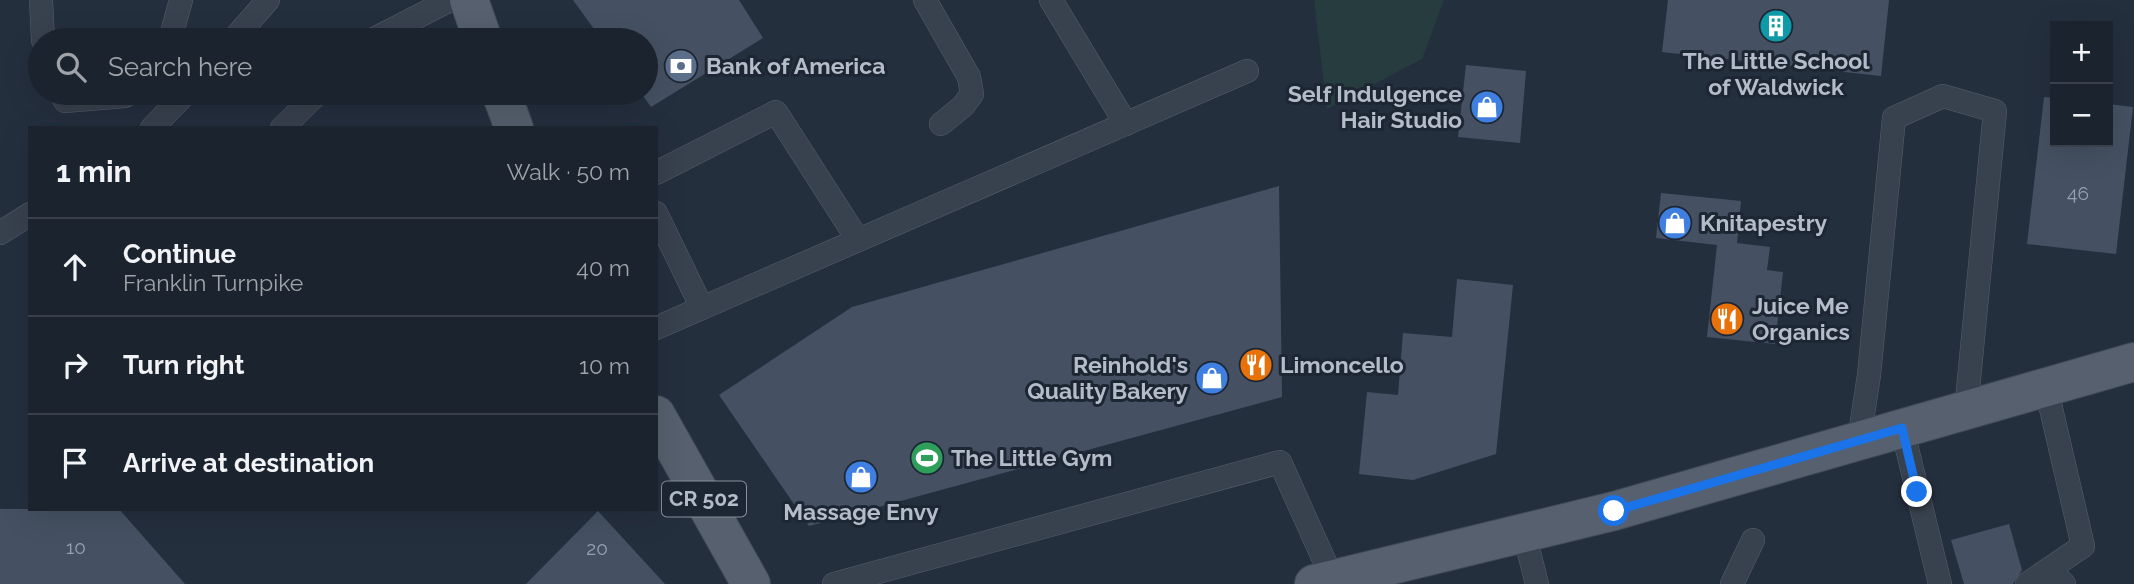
<!DOCTYPE html>
<html lang="en">
<head>
<meta charset="utf-8">
<style>
  :root { --surface:#1b232e; --page:#282f3a; --text:#f1f3f6; --muted:#a0a4aa; --line:#39404a }
  body { margin:0; font-family:Raleway,sans-serif; background:var(--page); color:var(--text) }
  .controls { position:absolute; right:21px; top:21px; display:grid; overflow:hidden; border-radius:0px; box-shadow:0 7px 28px #0002 }
  .controls button { width:63px; height:63px; display:grid; place-items:center; padding:0; border:0; border-bottom:2px solid var(--line); background:var(--surface); color:var(--text); font:35px sans-serif }
  .stop { position:absolute; width:21px; height:21px; margin:-16px; border:5px solid #1a73e8; border-radius:50%; background:#fff }
  .stop.end { background:#1a73e8; border-color:#fff; box-shadow:0 2px 7px #0008 }
  .list { margin:0; padding:0; list-style:none }
  h2 { display:flex; justify-content:space-between; align-items:center; height:91px; margin:0; padding:0 28px; font-size:30px }
  h2 small { font-size:23px; font-weight:400; color:var(--muted) }
  .list li { display:grid; grid-template-columns:46px 1fr auto; gap:21px; align-items:center; box-sizing:border-box; height:98px; padding:0 28px; border-top:2px solid var(--line) }
  .list b { display:block; font-size:26px; white-space:nowrap }
  .list p { margin:0; font-size:23px; white-space:nowrap; color:var(--muted) }
  .list em { font-size:23px; font-style:normal; color:var(--muted) }
  .icon { flex:none; width:38px; height:38px; fill:none; stroke:currentColor; stroke-width:2; stroke-linecap:round; stroke-linejoin:round }
  .map { position:relative; flex:none; width:2134px; height:584px; overflow:hidden }
  .search { position:absolute; background:var(--surface); box-shadow:0 7px 28px #0002; left:28px; top:28px; width:630px; height:77px; display:flex; align-items:center; gap:18px; box-sizing:border-box; padding:0 24px; border-radius:38px; color:var(--muted); font-size:26px }
  .panel { position:absolute; background:var(--surface); box-shadow:0 7px 28px #0002; left:28px; top:126px; width:630px; height:385px; border-radius:0px }
  .map>svg:first-child { display:block }
  .green { fill:#263c3f }
  .building { fill:#455162 }
  .lines { fill:none; stroke-linecap:round; stroke-linejoin:round }
  .service-casing { stroke:#565f6c; stroke-width:24 }
  .primary-casing { stroke:#414a57; stroke-width:40 }
  .service { stroke:#38414e; stroke-width:23 }
  .primary { stroke:#56606e; stroke-width:38 }
  .route { stroke:#1a73e8; stroke-width:9 }
  .labels { text-anchor:middle; stroke-width:6; stroke-linejoin:round; paint-order:stroke }
  .number-label { font-size:19px; fill:#98a1af }
  .shield { fill:#1d2633; stroke:#878f9c; stroke-width:2 }
  .shield-label { font-size:21px; font-weight:bold; fill:#b4bcc9 }
  .poi-label { font-size:23px; font-weight:bold; fill:#b4bcc9; stroke:#1d2633; text-anchor:start }
</style>
</head>
<body>
<div class="map">
<svg width="2134" height="584" viewBox="0 0 2134 584">
  <rect width="100%" height="100%" fill="#242f3e"/>
  <path class="green" d="M 1314,0 L 1444,0 L 1422,59 L 1327,109 Z"/>
  <g class="building">
    <path d="M 573,0 L 739,0 L 763,38 L 651,107 L 641,93 L 646,93 L 646,40 L 602,40 Z"/>
    <path d="M 1668,0 L 1889,0 L 1881,76 L 1662,52 Z"/>
    <path d="M 1466,65 L 1526,71 L 1520,143 L 1458,137 Z"/>
    <path d="M 2044,97 L 2055,98 L 2055,142 L 2108,142 L 2108,104 L 2133,107 L 2116,254 L 2027,244 Z"/>
    <path d="M 1279,186 L 1282,397 L 809,526 L 719,395 L 852,307 Z"/>
    <path d="M 1661,193 L 1741,201 L 1737,243 L 1770,247 L 1767,270 L 1783,272 L 1775,344 L 1707,337 L 1717,245 L 1656,238 Z"/>
    <path d="M 1457,279 L 1513,285 L 1496,454 L 1413,480 L 1359,474 L 1367,392 L 1398,395 L 1403,333 L 1452,337 Z"/>
    <path d="M 0,509 L 119,509 L 185,584 L 0,584 Z"/>
    <path d="M 598,511 L 665,584 L 526,584 Z"/>
    <path d="M 2009,524 L 2022,570 L 2013,584 L 1964,584 L 1951,540 Z"/>
  </g>
  <g class="lines">
    <defs>
      <g id="service">
        <path d="M 41,0 L 43,40"/>
        <path d="M 925,0 L 969,77 L 972,94 L 963,106 L 941,124"/>
        <path d="M 1051,0 L 1126,124"/>
        <path d="M 170,40 L 181,0"/>
        <path d="M 233,40 L 268,0"/>
        <path d="M 372,40 L 450,0"/>
        <path d="M 61,93 L 65,101 L 125,96 L 130,93"/>
        <path d="M 152,128 L 186,93"/>
        <path d="M 282,128 L 318,93"/>
        <path d="M 656,173 L 776,112 L 858,240"/>
        <path d="M 656,213 L 702,308"/>
        <path d="M 0,233 L 30,214"/>
        <path d="M 656,328 L 1247,71"/>
        <path d="M 1902,428 L 1940,584"/>
        <path d="M 1859,440 L 1869,375 L 1894,118 L 1943,96 L 1995,111 L 1966,410"/>
        <path d="M 1524,533 L 1537,584"/>
        <path d="M 2049,569 L 2064,584"/>
        <path d="M 834,584 L 1280,462 L 1333,580"/>
        <path d="M 1732,584 L 1753,540"/>
        <path d="M 2027,584 L 2083,546 L 2046,387"/>
      </g>
      <g id="primary">
        <path d="M 469,0 L 483,40"/>
        <path d="M 501,93 L 514,128"/>
        <path d="M 656,415 L 751,584"/>
        <path d="M 1314,584 L 1614,511 L 2134,362"/>
      </g>
    </defs>
    <use href="#service" class="service-casing"/>
    <use href="#primary" class="primary-casing"/>
    <use href="#service" class="service"/>
    <use href="#primary" class="primary"/>
  </g>
  <g class="lines">
    <path class="route" d="M 1614,511 L 1902,428 L 1917,492"/>
  </g>
  <defs>
    <symbol id="building-disc" viewBox="-11 -11 22 22"><circle r="9.5" fill="#0f9aa8" stroke="#1d2633"/><path d="M-4-6H4V6H1V3H-1V6H-4ZM-2.5-4.3h1.7v1.8h-1.7ZM.8-4.3h1.7v1.8H.8ZM-2.5-1h1.7V.8h-1.7ZM.8-1h1.7V.8H.8Z" fill="#fff"/></symbol>
    <symbol id="bank-disc" viewBox="-11 -11 22 22"><circle r="9.5" fill="#5c6f8a" stroke="#1d2633"/><path d="M-6-4H6V4H-6ZM0-2.3a2.3 2.3 0 1 0 0 4.6a2.3 2.3 0 1 0 0-4.6Z" fill="#fff"/></symbol>
    <symbol id="shop-disc" viewBox="-11 -11 22 22"><circle r="9.5" fill="#3f7fe0" stroke="#1d2633"/><path d="M-5-2.5h2.3a2.7 3.5 0 0 1 5.4 0H5L5.5 6h-11ZM-1.5-2.5h3a1.5 2.3 0 0 0-3 0Z" fill="#fff"/></symbol>
    <symbol id="restaurant-disc" viewBox="-11 -11 22 22"><circle r="9.5" fill="#e8710a" stroke="#1d2633"/><path d="M-5-6h1v4h1v-4h1v4h1v-4h1v5L-1.5 .5V6h-2V.5L-5-1ZM5-6V6H3V1.5H1.5Q1.5-4 5-6Z" fill="#fff"/></symbol>
    <symbol id="stadium-disc" viewBox="-11 -11 22 22"><circle r="9.5" fill="#2e9e5b" stroke="#1d2633"/><path d="M0-5a6.5 5 0 1 0 0 10a6.5 5 0 1 0 0-10ZM-3.5-1.8h7v3.6h-7Z" fill="#fff"/></symbol>
  </defs>
  <g fill-rule="evenodd">
    <use href="#building-disc" x="1757" y="7" width="38" height="38"/>
    <use href="#bank-disc" x="662" y="47" width="38" height="38"/>
    <use href="#shop-disc" x="1468" y="88" width="38" height="38"/>
    <use href="#shop-disc" x="1656" y="204" width="38" height="38"/>
    <use href="#restaurant-disc" x="1708" y="300" width="38" height="38"/>
    <use href="#restaurant-disc" x="1237" y="346" width="38" height="38"/>
    <use href="#shop-disc" x="1193" y="359" width="38" height="38"/>
    <use href="#stadium-disc" x="908" y="439" width="38" height="38"/>
    <use href="#shop-disc" x="842" y="458" width="38" height="38"/>
  </g>
  <g class="labels">
    <g class="number-label">
      <text x="2078" y="200">46</text>
      <text x="76" y="554">10</text>
      <text x="597" y="555">20</text>
    </g>
    <rect class="shield" x="662" y="481.5" width="84" height="35" rx="5"/>
    <g class="shield-label">
      <text x="704" y="506">CR 502</text>
    </g>
    <g class="poi-label">
      <text x="1776" y="69" text-anchor="middle">The Little School<tspan x="1776" dy="26">of Waldwick</tspan></text>
      <text x="706" y="74">Bank of America</text>
      <text x="1462" y="102" text-anchor="end">Self Indulgence<tspan x="1462" dy="26">Hair Studio</tspan></text>
      <text x="1700" y="231">Knitapestry</text>
      <text x="1752" y="314">Juice Me<tspan x="1752" dy="26">Organics</tspan></text>
      <text x="1188" y="373" text-anchor="end">Reinhold's<tspan x="1188" dy="26">Quality Bakery</tspan></text>
      <text x="1280" y="373">Limoncello</text>
      <text x="951" y="466">The Little Gym</text>
      <text x="861" y="520" text-anchor="middle">Massage Envy</text>
    </g>
  </g>
</svg>
<div class="controls">
<button>+</button>
<button>−</button>
</div>
<div class="stop" style="left:1614px;top:511px"></div>
<div class="stop end" style="left:1917px;top:492px"></div>
<div class="search"><svg class="icon" aria-label="search" viewBox="0 0 24 24"><circle cx="10" cy="10" r="6"/><path d="M15 15l6 6"/></svg>Search here</div>
<section class="panel">
<h2>1 min<small>Walk · 50 m</small></h2>
<ul class="list">
<li><svg class="icon" aria-label="ahead" viewBox="0 0 24 24"><path d="M12 20V5M6 11l6-6 6 6"/></svg><div><b>Continue</b><p>Franklin Turnpike</p></div><em>40 m</em></li>
<li><svg class="icon" aria-label="right" viewBox="0 0 24 24"><path d="M7 20v-9h11M14 6l5 5-5 5"/></svg><div><b>Turn right</b></div><em>10 m</em></li>
<li><svg class="icon" aria-label="arrive" viewBox="0 0 24 24"><path d="M6 21V4h12l-3 4 3 4H6"/></svg><div><b>Arrive at destination</b></div></li>
</ul>
</section>
</div>
</body>
</html>
